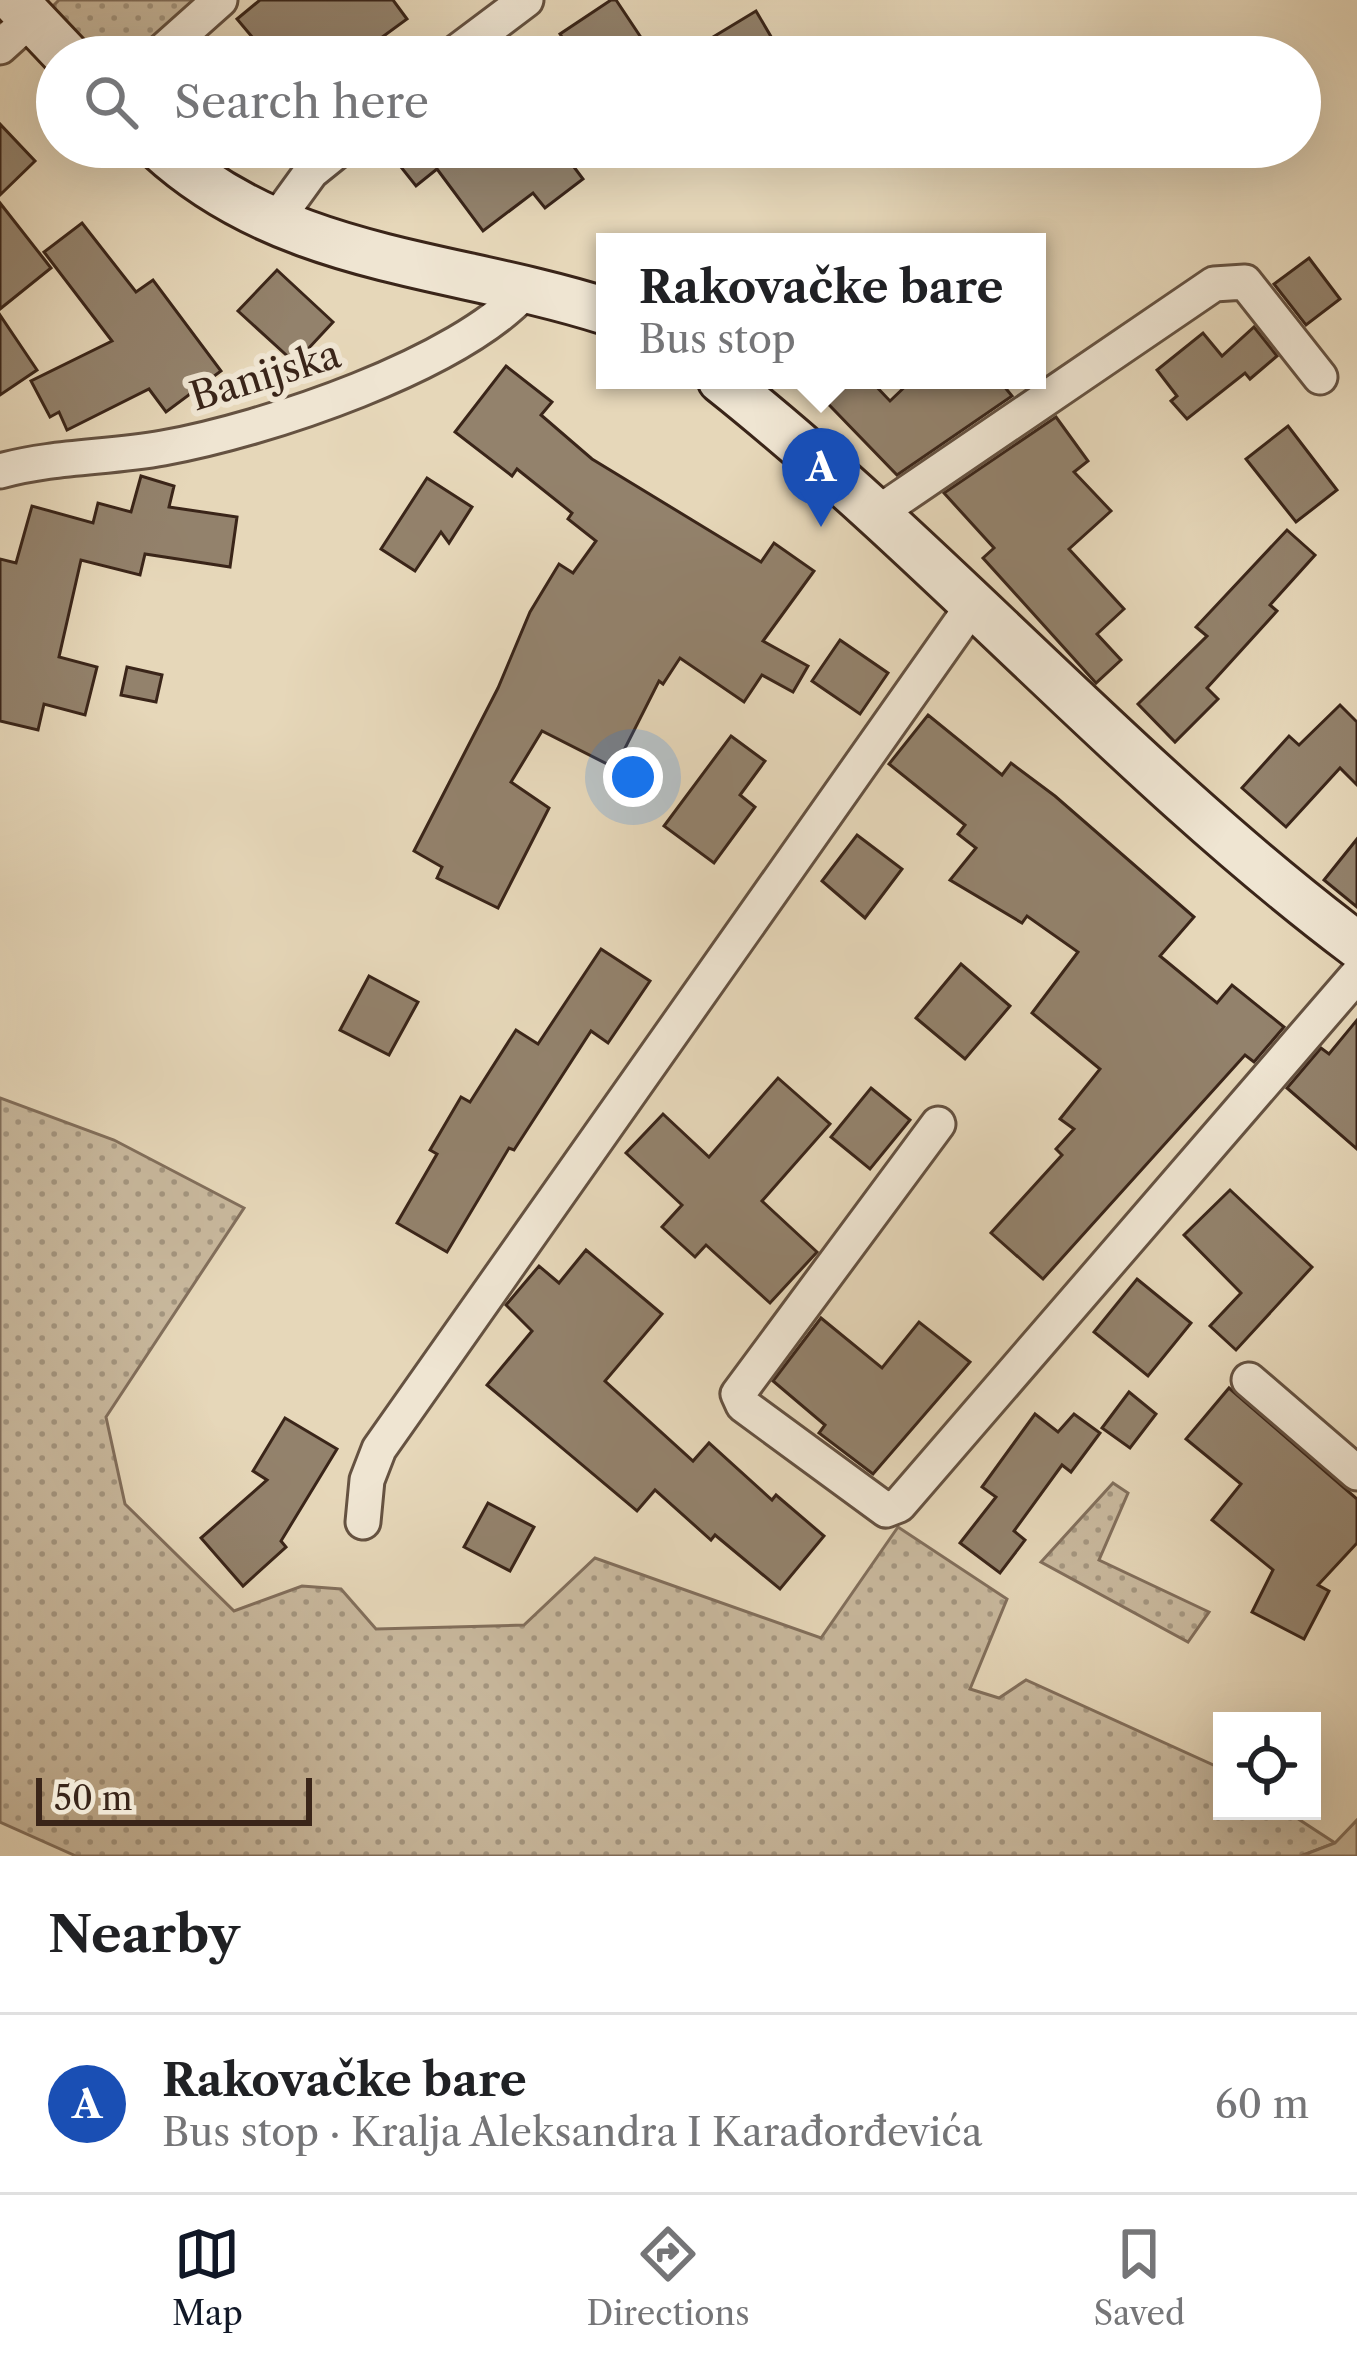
<!DOCTYPE html>
<html lang="en">
<head>
<meta charset="utf-8">
<style>
  :root { --surface:#fff; --page:#f6f6f6; --text:#202124; --muted:#757577; --line:#e0e0e0; --accent:#111827 }
  body { margin:0; font-family:"Libre Caslon Text",serif; background:var(--page); color:var(--text) }
  .controls { position:absolute; right:36px; bottom:36px; display:grid; overflow:hidden; border-radius:0px; box-shadow:0 12px 48px #0002 }
  .controls button { width:108px; height:108px; display:grid; place-items:center; padding:0; border:0; border-bottom:3px solid var(--line); background:var(--surface); color:var(--text); font:60px sans-serif }
  .scale { position:absolute; left:36px; bottom:30px; width:276px; box-sizing:border-box; padding-left:12px; border:6px solid #3a2519; border-top:0; font-size:33px; line-height:42px; white-space:nowrap; color:#3a2519; -webkit-text-stroke:9px #efe5d2; paint-order:stroke }
  .you { position:absolute; left:633px; top:777px; width:42px; height:42px; margin:-30px; border:9px solid #fff; border-radius:50%; background:#1a73e8; box-shadow:0 0 0 18px #1a73e833 }
  .badge { display:grid; place-items:center; width:78px; height:78px; border-radius:50%; background:var(--accent); color:#fff; font-size:39px; font-weight:700 }
  .pin { position:absolute; translate:-50% -99px; filter:drop-shadow(0 3px 6px #0008) }
  .pin::after { content:''; position:absolute; top:63px; width:42px; height:36px; background:inherit; clip-path:polygon(0 0,100% 0,50% 100%) }
  .popup { position:absolute; left:596px; top:233px; width:450px; height:156px; box-sizing:border-box; display:grid; place-content:center; border-radius:0px; background:var(--surface); filter:drop-shadow(0 3px 9px #0005); font-size:39px; white-space:nowrap; color:var(--muted) }
  .popup b { font-size:45px; color:var(--text) }
  .popup::after { content:''; position:absolute; left:50%; top:100%; margin-left:-24px; border:24px solid transparent; border-top-color:var(--surface) }
  .list { margin:0; padding:0; list-style:none }
  h2 { display:flex; justify-content:space-between; align-items:center; height:156px; margin:0; padding:0 48px; font-size:51px }
  h2 small { font-size:39px; font-weight:400; color:var(--muted) }
  .list li { display:grid; grid-template-columns:78px 1fr auto; gap:36px; align-items:center; box-sizing:border-box; height:180px; padding:0 48px; border-top:3px solid var(--line) }
  .list b { display:block; font-size:45px; white-space:nowrap }
  .list p { margin:0; font-size:39px; white-space:nowrap; color:var(--muted) }
  .list em { font-size:39px; font-style:normal; color:var(--muted) }
  .icon { flex:none; width:66px; height:66px; fill:none; stroke:currentColor; stroke-width:2; stroke-linecap:round; stroke-linejoin:round }
  .map { position:relative; flex:none; width:1357px; height:1856px; overflow:hidden }
  .search { position:absolute; background:var(--surface); box-shadow:0 12px 48px #0002; left:36px; right:36px; top:36px; height:132px; display:flex; align-items:center; gap:30px; box-sizing:border-box; padding:0 42px; border-radius:66px; color:var(--muted); font-size:45px }
  .sheet { height:336px; background:var(--surface) }
  nav { display:flex; justify-content:space-around; align-items:center; box-sizing:border-box; height:168px; border-top:3px solid var(--line); background:var(--surface); font-size:33px; color:var(--muted) }
  nav a { display:grid; justify-items:center; gap:6px }
  nav .on { color:var(--accent) }
  .map>svg:first-child { display:block }
  .grass { fill:url(#grass-dots); stroke:#826f5c; stroke-width:3 }
  .forest { fill:url(#forest-firs); stroke:#826f5c; stroke-width:3 }
  .building { fill:#93826c; stroke:#3a2519; stroke-width:3 }
  .lines { fill:none; stroke-linecap:round; stroke-linejoin:round }
  .street-casing { stroke:#655241; stroke-width:39 }
  .secondary-casing { stroke:#3a2519; stroke-width:51 }
  .street { stroke:#efe5d2; stroke-width:33 }
  .secondary { stroke:#efe5d2; stroke-width:45 }
  .labels { text-anchor:middle; stroke-width:12; stroke-linejoin:round; paint-order:stroke }
  .street-label { font-size:39px; fill:#3a2519; stroke:#efe5d2 }
</style>
</head>
<body>
<div class="map">
<svg width="1357" height="1856" viewBox="0 0 1357 1856">
  <defs>
    <pattern id="grass-dots" width="8" height="8" patternUnits="userSpaceOnUse" patternTransform="scale(3)"><rect width="8" height="8" fill="#c9b99e"/><path d="M2 2h.1M6 6h.1" fill="none" stroke="#a49680" stroke-width="1.8" stroke-linecap="round"/></pattern>
    <pattern id="forest-firs" width="22" height="20" patternUnits="userSpaceOnUse" patternTransform="scale(3)"><rect width="22" height="20" fill="#c9b99e"/><path d="M5 1l3.5 6h-7zM16 11l3.5 6h-7z" fill="#a49680"/></pattern>
  </defs>
  <rect width="100%" height="100%" fill="#e6d7b9"/>
  <filter id="stains"><feTurbulence type="fractalNoise" baseFrequency=".00167" numOctaves="4"/><feColorMatrix values="0 0 0 0 .2 0 0 0 0 .09 0 0 0 0 .02 0 0 0 .5 -.17"/></filter>
  <radialGradient id="worn" r=".72"><stop offset=".6" stop-color="#630" stop-opacity="0"/><stop offset="1" stop-color="#630" stop-opacity=".3"/></radialGradient>
  <g class="grass">
    <path d="M 59,0 L 201,0 L 134,57 L 96,57 L 52,7 Z"/>
    <path d="M 0,1098 L 114,1140 L 244,1208 L 106,1417 L 125,1504 L 234,1611 L 302,1586 L 341,1589 L 376,1629 L 524,1625 L 595,1558 L 821,1638 L 898,1527 L 1007,1599 L 970,1689 L 999,1698 L 1026,1680 L 1222,1769 L 1222,1811 L 1286,1811 L 1335,1843 L 1301,1856 L 76,1856 L 0,1822 Z"/>
    <path d="M 1113,1483 L 1128,1493 L 1099,1560 L 1209,1612 L 1188,1642 L 1041,1562 Z"/>
  </g>
  <path class="forest" d="M 1357,1820 L 1357,1856 L 1301,1856 L 1335,1843 Z"/>
  <g class="building">
    <path d="M 260,0 L 393,0 L 407,19 L 355,57 L 269,57 L 237,19 Z"/>
    <path d="M 611,0 L 616,0 L 654,57 L 575,57 L 560,34 Z"/>
    <path d="M 756,11 L 783,57 L 680,57 Z"/>
    <path d="M 0,124 L 35,161 L 0,195 Z"/>
    <path d="M 385,147 L 559,147 L 583,179 L 545,208 L 533,193 L 483,231 L 437,169 L 416,186 Z"/>
    <path d="M 0,203 L 51,268 L 0,309 Z"/>
    <path d="M 82,223 L 136,292 L 153,280 L 221,371 L 166,412 L 149,389 L 67,430 L 59,412 L 50,417 L 31,381 L 112,341 L 44,252 Z"/>
    <path d="M 1309,258 L 1340,299 L 1306,325 L 1274,284 Z"/>
    <path d="M 277,270 L 333,322 L 295,363 L 238,311 Z"/>
    <path d="M 0,315 L 37,370 L 0,395 Z"/>
    <path d="M 1254,327 L 1277,356 L 1250,379 L 1245,373 L 1187,419 L 1171,401 L 1177,396 L 1157,370 L 1203,333 L 1222,356 Z"/>
    <path d="M 506,366 L 552,402 L 541,415 L 592,459 L 761,562 L 774,543 L 814,571 L 763,641 L 808,666 L 793,692 L 762,675 L 744,702 L 680,658 L 663,684 L 659,681 L 615,768 L 542,731 L 511,782 L 549,808 L 498,908 L 437,878 L 442,867 L 414,851 L 498,688 L 530,612 L 559,564 L 573,573 L 596,541 L 568,519 L 572,513 L 517,469 L 512,476 L 455,432 Z"/>
    <path d="M 805,380 L 870,380 L 890,401 L 912,380 L 999,380 L 1012,396 L 897,475 Z"/>
    <path d="M 1056,417 L 1088,461 L 1074,472 L 1111,511 L 1069,549 L 1124,609 L 1097,634 L 1121,660 L 1096,683 L 983,558 L 994,548 L 944,493 Z"/>
    <path d="M 1288,426 L 1337,490 L 1296,522 L 1246,459 Z"/>
    <path d="M 141,476 L 174,486 L 169,507 L 237,517 L 230,567 L 145,554 L 140,575 L 81,560 L 59,657 L 97,667 L 85,715 L 44,704 L 38,730 L 0,721 L 0,559 L 16,563 L 32,506 L 93,523 L 98,503 L 131,512 Z"/>
    <path d="M 427,478 L 472,507 L 449,543 L 441,532 L 415,571 L 381,549 Z"/>
    <path d="M 1287,530 L 1315,555 L 1270,605 L 1277,611 L 1207,688 L 1218,699 L 1175,742 L 1138,704 L 1207,636 L 1196,627 Z"/>
    <path d="M 840,640 L 888,673 L 860,714 L 812,681 Z"/>
    <path d="M 127,667 L 162,675 L 156,702 L 121,695 Z"/>
    <path d="M 1340,705 L 1357,722 L 1357,785 L 1340,768 L 1286,827 L 1242,788 L 1289,736 L 1299,745 Z"/>
    <path d="M 928,715 L 1002,775 L 1011,763 L 1055,796 L 1194,917 L 1160,956 L 1217,1003 L 1232,985 L 1284,1027 L 1254,1062 L 1245,1055 L 1043,1279 L 991,1233 L 1062,1155 L 1056,1149 L 1074,1129 L 1060,1119 L 1100,1069 L 1032,1013 L 1078,952 L 1027,916 L 1022,923 L 950,880 L 976,848 L 958,834 L 965,825 L 889,764 Z"/>
    <path d="M 731,736 L 765,761 L 740,795 L 755,807 L 714,863 L 664,826 Z"/>
    <path d="M 857,835 L 902,869 L 865,918 L 822,881 Z"/>
    <path d="M 1357,839 L 1357,907 L 1324,880 Z"/>
    <path d="M 601,949 L 650,981 L 608,1043 L 591,1031 L 514,1150 L 509,1148 L 447,1252 L 397,1223 L 437,1154 L 430,1150 L 461,1097 L 470,1102 L 516,1030 L 538,1044 Z"/>
    <path d="M 961,964 L 1010,1006 L 965,1059 L 916,1018 Z"/>
    <path d="M 369,976 L 418,1002 L 389,1055 L 340,1030 Z"/>
    <path d="M 1357,1020 L 1357,1149 L 1287,1088 L 1321,1048 L 1329,1054 Z"/>
    <path d="M 778,1078 L 830,1124 L 762,1201 L 817,1252 L 770,1303 L 706,1245 L 695,1257 L 662,1227 L 682,1205 L 626,1153 L 663,1114 L 709,1157 Z"/>
    <path d="M 871,1088 L 910,1120 L 870,1169 L 831,1137 Z"/>
    <path d="M 1230,1190 L 1312,1267 L 1236,1350 L 1210,1326 L 1241,1293 L 1184,1235 Z"/>
    <path d="M 586,1250 L 662,1314 L 605,1381 L 693,1461 L 709,1443 L 772,1500 L 776,1495 L 824,1536 L 780,1589 L 715,1535 L 711,1540 L 655,1490 L 637,1511 L 487,1385 L 532,1331 L 506,1305 L 539,1266 L 559,1283 Z"/>
    <path d="M 1137,1279 L 1191,1323 L 1148,1376 L 1094,1332 Z"/>
    <path d="M 821,1318 L 882,1368 L 919,1322 L 970,1362 L 873,1474 L 819,1433 L 825,1425 L 773,1381 Z"/>
    <path d="M 1229,1388 L 1357,1499 L 1357,1543 L 1318,1585 L 1329,1591 L 1304,1639 L 1252,1612 L 1273,1570 L 1212,1520 L 1241,1484 L 1186,1439 Z"/>
    <path d="M 1129,1392 L 1156,1414 L 1130,1448 L 1102,1428 Z"/>
    <path d="M 1035,1414 L 1058,1432 L 1074,1414 L 1100,1433 L 1071,1472 L 1062,1465 L 1014,1531 L 1025,1540 L 1000,1573 L 960,1543 L 996,1497 L 982,1487 Z"/>
    <path d="M 285,1418 L 337,1449 L 281,1541 L 286,1547 L 243,1586 L 201,1538 L 267,1480 L 253,1471 Z"/>
    <path d="M 488,1503 L 534,1527 L 510,1571 L 464,1547 Z"/>
  </g>
  <g class="lines">
    <defs>
      <g id="street">
        <path d="M 0,47 L 32,18"/>
        <path d="M 156,57 L 220,0"/>
        <path d="M 450,57 L 526,0"/>
        <path d="M 274,223 L 311,172 L 342,147"/>
        <path d="M 0,471 C 55,456 108,458 163,448 C 264,430 461,365 528,288"/>
        <path d="M 875,515 L 1214,284 L 1245,282 L 1320,377"/>
        <path d="M 938,1124 L 738,1394 L 743,1405 L 886,1510 L 899,1505 L 1357,975"/>
        <path d="M 1249,1380 L 1357,1473"/>
        <path d="M 363,1522 L 367,1480 L 379,1449 L 973,605"/>
      </g>
      <g id="secondary">
        <path d="M 14,0 L 68,57"/>
        <path d="M 159,147 C 284,262 451,262 605,311"/>
        <path d="M 721,380 C 943,557 1130,774 1357,945"/>
      </g>
    </defs>
    <use href="#street" class="street-casing"/>
    <use href="#secondary" class="secondary-casing"/>
    <use href="#street" class="street"/>
    <use href="#secondary" class="secondary"/>
  </g>
  <g class="labels">
    <g class="street-label">
      <text transform="translate(265 375) rotate(-17)" y="14">Banijska</text>
    </g>
  </g>
  <rect width="100%" height="100%" filter="url(#stains)"/>
  <rect width="100%" height="100%" fill="url(#worn)"/>
</svg>
<div class="controls">
<button><svg class="icon" aria-label="locate" viewBox="0 0 24 24"><circle cx="12" cy="12" r="6"/><path d="M12 2v4M12 18v4M2 12h4M18 12h4"/></svg></button>
</div>
<div class="scale">50 m</div>
<div class="you"></div>
<div class="pin badge" style="left:821px;top:527px;background:#1a4fb4">A</div>
<div class="popup"><b>Rakovačke bare</b>Bus stop</div>
<div class="search"><svg class="icon" aria-label="search" viewBox="0 0 24 24"><circle cx="10" cy="10" r="6"/><path d="M15 15l6 6"/></svg>Search here</div>
</div>
<section class="sheet">
<h2>Nearby<small></small></h2>
<ul class="list">
<li><span class="badge" style="background:#1a4fb4">A</span><div><b>Rakovačke bare</b><p>Bus stop · Kralja Aleksandra I Karađorđevića</p></div><em>60 m</em></li>
</ul>
</section>
<nav>
<a class="on"><svg class="icon" aria-label="map" viewBox="0 0 24 24"><path d="M3 6l6-2 6 2 6-2v14l-6 2-6-2-6 2zM9 4v14M15 6v14"/></svg>Map</a>
<a><svg class="icon" aria-label="directions" viewBox="0 0 24 24"><path d="M12 3l9 9-9 9-9-9zM9 14v-3h6M13 9l2 2-2 2"/></svg>Directions</a>
<a><svg class="icon" aria-label="saved" viewBox="0 0 24 24"><path d="M7 4h10v16l-5-4-5 4z"/></svg>Saved</a>
</nav>
</body>
</html>
